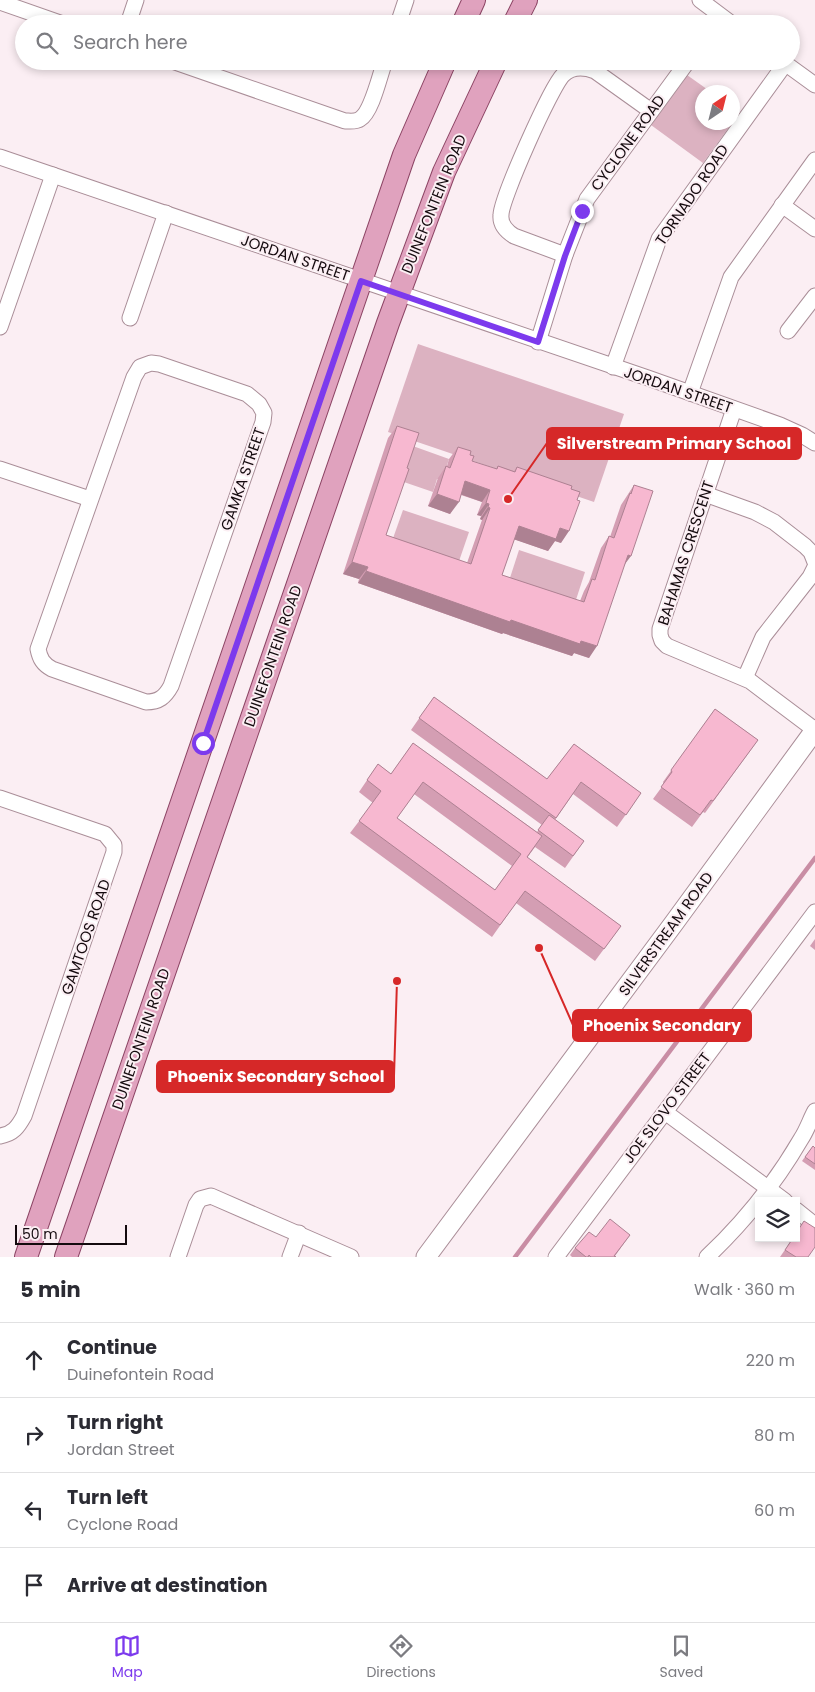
<!DOCTYPE html>
<html lang="en">
<head>
<meta charset="utf-8">
<style>
  :root { --surface:#fff; --page:#f2f2f3; --text:#2b2b33; --muted:#7c7c81; --line:#e1e1e2; --accent:#7c3aed }
  body { margin:0; font-family:Poppins,sans-serif; background:var(--page); color:var(--text) }
  .controls { position:absolute; right:15px; bottom:15px; display:grid; overflow:hidden; border-radius:0px; box-shadow:0 2px 8px #0003 }
  .controls button { width:45px; height:45px; display:grid; place-items:center; padding:0; border:0; border-bottom:1px solid var(--line); background:var(--surface); color:var(--text); font:25px sans-serif }
  .compass { position:absolute; left:695px; top:85px; width:45px; height:45px; border-radius:50%; background:var(--surface); box-shadow:0 2px 8px #0003; rotate:35deg }
  .scale { position:absolute; left:15px; bottom:12px; width:112px; box-sizing:border-box; padding-left:5px; border:2px solid #140a0e; border-top:0; font-size:14px; line-height:18px; white-space:nowrap; color:#140a0e; -webkit-text-stroke:4px #fbeef3; paint-order:stroke }
  .stop { position:absolute; width:15px; height:15px; margin:-11px; border:4px solid #7c3aed; border-radius:50%; background:#fff }
  .stop.end { background:#7c3aed; border-color:#fff; box-shadow:0 1px 5px #0008 }
  .list { margin:0; padding:0; list-style:none }
  h2 { display:flex; justify-content:space-between; align-items:center; height:65px; margin:0; padding:0 20px; font-size:21px }
  h2 small { font-size:16px; font-weight:400; color:var(--muted) }
  .list li { display:grid; grid-template-columns:32px 1fr auto; gap:15px; align-items:center; box-sizing:border-box; height:75px; padding:0 20px; border-top:1px solid var(--line) }
  .list b { display:block; font-size:19px; white-space:nowrap }
  .list p { margin:0; font-size:16px; white-space:nowrap; color:var(--muted) }
  .list em { font-size:16px; font-style:normal; color:var(--muted) }
  .icon { flex:none; width:28px; height:28px; fill:none; stroke:currentColor; stroke-width:2; stroke-linecap:round; stroke-linejoin:round }
  .map { position:relative; flex:none; width:815px; height:1257px; overflow:hidden }
  .search { position:absolute; background:var(--surface); box-shadow:0 2px 8px #0003; left:15px; right:15px; top:15px; height:55px; display:flex; align-items:center; gap:12px; box-sizing:border-box; padding:0 18px; border-radius:28px; color:var(--muted); font-size:19px }
  .sheet { height:365px; background:var(--surface) }
  nav { display:flex; justify-content:space-around; align-items:center; box-sizing:border-box; height:70px; border-top:1px solid var(--line); background:var(--surface); font-size:14px; color:var(--muted) }
  nav a { display:grid; justify-items:center; gap:2px }
  nav .on { color:var(--accent) }
  .map>svg:first-child { display:block }
  .green { fill:#dcb2c1 }
  .lines { fill:none; stroke-linecap:round; stroke-linejoin:round }
  .stream { stroke:#c98da4; stroke-width:4.5 }
  .minor-casing { stroke:#aa8e98; stroke-width:17 }
  .tertiary-casing { stroke:#aa8e98; stroke-width:21 }
  .primary-casing { stroke:#8c4464; stroke-width:24 }
  .minor { stroke:#fff; stroke-width:15 }
  .tertiary { stroke:#fff; stroke-width:19 }
  .primary { stroke:#e0a2be; stroke-width:22 }
  .wall { fill:#d49eb3; fill-rule:evenodd }
  .shaded-wall { fill:#ad8192 }
  .building { fill:#f7b8d0; stroke:#ad8192; fill-rule:evenodd }
  .route { stroke:#7c3aed; stroke-width:6 }
  .labels { text-anchor:middle; stroke-width:4; stroke-linejoin:round; paint-order:stroke }
  .street-label { font-size:15px; fill:#140a0e; stroke:#fbeef3 }
  .leader { fill:none; stroke:#d62828; stroke-width:2 }
  .callout-dot { fill:#d62828; stroke:#fbeef3; stroke-width:2 }
  .callout { fill:#d62828; stroke:#d62828; stroke-width:2 }
  .callout-label { font-size:16px; text-anchor:middle; font-weight:bold; fill:#fff }
</style>
</head>
<body>
<div class="map">
<svg width="815" height="1257" viewBox="0 0 815 1257">
  <rect width="100%" height="100%" fill="#fbeef3"/>
  <g class="green">
    <path d="M 687,75 L 711,92 L 702,92 L 702,122 L 732,123 L 703,163 L 651,125 Z"/>
    <path d="M 418,344 L 624,414 L 594,502 L 388,432 Z"/>
    <path d="M 410,445 L 449,459 L 442,480 L 437,479 L 433,492 L 398,480 Z"/>
    <path d="M 403,510 L 469,532 L 457,567 L 391,544 Z"/>
    <path d="M 519,550 L 585,572 L 574,606 L 508,584 Z"/>
  </g>
  <g class="lines">
    <path class="stream" d="M 515,1257 L 815,858"/>
    <defs>
      <g id="minor">
        <path d="M 700,0 L 732,24"/>
        <path d="M 0,2 L 63,24"/>
        <path d="M 128,24 L 136,0"/>
        <path d="M 398,24 L 406,0"/>
        <path d="M 172,61 L 345,121 C 350,121 356,122 360,119 C 372,112 380,74 385,61"/>
        <path d="M 782,61 L 815,85"/>
        <path d="M 0,157 L 648,378 L 780,425 L 802,435 L 815,443"/>
        <path d="M 782,205 L 815,229"/>
        <path d="M 565,255 L 514,236 C 506,231 500,225 501,215 C 501,199 551,87 563,75 C 572,66 584,67 595,71 L 651,111"/>
        <path d="M 130,318 L 166,213"/>
        <path d="M 0,327 L 53,175"/>
        <path d="M 788,331 L 815,296"/>
        <path d="M 538,342 L 565,255 L 587,199 L 688,61"/>
        <path d="M 151,363 L 159,364 L 247,394 L 259,404 L 264,413 L 263,422 L 171,686 C 165,697 159,702 146,702 L 52,669 C 43,664 40,659 38,649 L 134,377 L 140,367 Z"/>
        <path d="M 613,367 L 659,239 L 785,64"/>
        <path d="M 690,393 L 731,277 L 815,160"/>
        <path d="M 734,409 L 660,629 L 660,635 L 662,641 L 667,646 L 750,681 L 815,730"/>
        <path d="M 0,469 L 90,499"/>
        <path d="M 705,494 L 755,512 L 774,522 L 805,546 L 811,552 L 815,562"/>
        <path d="M 745,678 L 763,637 L 810,577 L 815,567"/>
        <path d="M 0,798 L 105,834 L 114,845 L 114,852 L 24,1116 C 18,1127 13,1134 0,1136"/>
        <path d="M 665,1112 L 785,1201"/>
        <path d="M 796,1210 L 815,1225"/>
        <path d="M 178,1257 L 196,1205 L 200,1199 L 211,1196 L 351,1257"/>
        <path d="M 290,1257 L 299,1233"/>
        <path d="M 556,1257 L 815,912"/>
        <path d="M 707,1257 C 743,1223 776,1182 801,1139 C 807,1130 810,1120 815,1111"/>
      </g>
      <path id="tertiary" d="M 426,1257 L 674,923 L 815,730"/>
      <g id="primary">
        <path d="M 463,24 L 474,0"/>
        <path d="M 514,24 L 526,0"/>
        <path d="M 26,1257 L 404,155 L 445,61"/>
        <path d="M 66,1257 L 388,323 L 444,172 L 496,61"/>
      </g>
    </defs>
    <use href="#minor" class="minor-casing"/>
    <use href="#tertiary" class="tertiary-casing"/>
    <use href="#primary" class="primary-casing"/>
    <use href="#minor" class="minor"/>
    <use href="#tertiary" class="tertiary"/>
    <use href="#primary" class="primary"/>
  </g>
  <g class="wall">
    <path d="M 397,426 L 407,468 L 386,535 L 467,563 L 482,520 L 480,519 L 481,516 L 477,515 L 482,502 L 461,495 L 450,514 L 428,506 L 438,478 L 446,466 L 447,466 L 449,459 L 458,447 L 470,455 L 472,461 L 496,469 L 498,466 L 514,471 L 517,467 L 561,543 L 555,541 L 548,551 L 514,539 L 502,575 L 580,601 L 584,591 L 589,582 L 601,548 L 609,536 L 610,537 L 621,505 L 634,485 L 625,563 L 589,658 L 574,653 L 572,656 L 503,633 L 502,634 L 358,583 L 359,579 L 343,574 L 388,438 Z"/>
    <path d="M 434,697 L 547,779 L 574,744 L 641,793 L 617,827 L 573,794 L 555,820 L 584,841 L 565,868 L 535,847 L 527,858 L 621,926 L 595,961 L 516,903 L 492,937 L 350,833 L 373,803 L 359,792 L 378,764 L 391,774 L 413,743 L 537,832 L 542,825 L 411,730 ZM 414,794 L 512,866 L 495,890 L 397,818 Z"/>
    <path d="M 715,709 L 758,740 L 705,813 L 703,812 L 692,827 L 653,799 L 664,784 L 663,782 Z"/>
    <path d="M 815,939 L 815,950 L 810,946 Z"/>
    <path d="M 813,1146 L 815,1148 L 815,1170 L 802,1161 Z"/>
    <path d="M 630,1235 L 615,1256 L 616,1257 L 572,1257 L 570,1255 L 575,1248 L 596,1237 Z"/>
    <path d="M 793,1238 L 808,1257 L 780,1257 Z"/>
  </g>
  <g class="shaded-wall">
    <path d="M 465,481 L 490,490 L 482,502 L 457,493 Z"/>
    <path d="M 437,494 L 459,502 L 450,514 L 428,506 Z"/>
    <path d="M 486,503 L 489,504 L 481,516 L 477,515 Z"/>
    <path d="M 488,507 L 490,508 L 482,520 L 480,519 Z"/>
    <path d="M 519,526 L 560,528 L 569,531 L 561,543 L 555,541 L 548,551 L 510,538 Z"/>
    <path d="M 628,555 L 631,556 L 622,568 Z"/>
    <path d="M 352,562 L 368,567 L 359,579 L 343,574 Z"/>
    <path d="M 366,571 L 511,620 L 597,646 L 589,658 L 574,653 L 572,656 L 503,633 L 502,634 L 358,583 Z"/>
  </g>
  <g class="building">
    <path d="M 397,426 L 419,433 L 407,468 L 409,469 L 386,535 L 471,564 L 490,508 L 488,507 L 489,504 L 486,503 L 490,490 L 465,481 L 459,502 L 437,494 L 446,466 L 450,468 L 458,447 L 471,451 L 470,455 L 474,456 L 472,461 L 497,469 L 498,466 L 515,472 L 517,467 L 572,486 L 571,489 L 580,492 L 577,500 L 580,501 L 569,531 L 560,528 L 556,539 L 519,526 L 502,575 L 584,602 L 592,579 L 595,580 L 609,536 L 614,538 L 630,493 L 631,494 L 634,485 L 653,491 L 631,556 L 628,555 L 597,646 L 581,641 L 580,644 L 511,620 L 510,622 L 366,571 L 368,567 L 352,562 Z"/>
    <path d="M 434,697 L 547,779 L 574,744 L 641,793 L 626,815 L 581,782 L 556,818 L 419,718 Z"/>
    <path d="M 715,709 L 758,740 L 713,801 L 711,800 L 700,815 L 661,787 L 672,772 L 671,770 Z"/>
    <path d="M 413,743 L 542,836 L 527,857 L 621,926 L 604,949 L 525,891 L 500,925 L 359,821 L 381,791 L 367,780 L 378,764 L 391,774 ZM 423,782 L 521,854 L 495,890 L 397,818 Z"/>
    <path d="M 549,815 L 584,841 L 573,856 L 538,830 Z"/>
    <path d="M 813,1146 L 815,1148 L 815,1164 L 805,1157 Z"/>
    <path d="M 610,1219 L 630,1235 L 614,1256 L 616,1257 L 591,1257 L 589,1255 L 588,1257 L 586,1257 L 575,1248 L 589,1232 L 596,1237 Z"/>
    <path d="M 804,1221 L 815,1228 L 815,1247 L 808,1257 L 796,1257 L 785,1250 L 793,1238 L 796,1238 L 796,1233 Z"/>
  </g>
  <g class="lines">
    <path class="route" d="M 203,743 L 361,281 L 538,342 L 565,256 L 582,211"/>
  </g>
  <g class="labels">
    <g class="street-label">
      <text transform="translate(628 143) rotate(-54)" y="5">CYCLONE ROAD</text>
      <text transform="translate(692 195) rotate(-56)" y="5">TORNADO ROAD</text>
      <text transform="translate(434 204) rotate(-68)" y="5">DUINEFONTEIN ROAD</text>
      <text transform="translate(295 258) rotate(19)" y="5">JORDAN STREET</text>
      <text transform="translate(678 390) rotate(19)" y="5">JORDAN STREET</text>
      <text transform="translate(243 479) rotate(-71)" y="5">GAMKA STREET</text>
      <text transform="translate(686 553) rotate(-72)" y="5">BAHAMAS CRESCENT</text>
      <text transform="translate(273 656) rotate(-71)" y="5">DUINEFONTEIN ROAD</text>
      <text transform="translate(666 934) rotate(-54)" y="5">SILVERSTREAM ROAD</text>
      <text transform="translate(86 937) rotate(-71)" y="5">GAMTOOS ROAD</text>
      <text transform="translate(141 1039) rotate(-71)" y="5">DUINEFONTEIN ROAD</text>
      <text transform="translate(667 1108) rotate(-53)" y="5">JOE SLOVO STREET</text>
    </g>
  </g>
  <path class="leader" d="M508 499L547 443M539 948L573 1025M397 981L394 1076"/>
  <g class="callout-dot">
    <circle cx="508" cy="499" r="5"/>
    <circle cx="539" cy="948" r="5"/>
    <circle cx="397" cy="981" r="5"/>
  </g>
  <g class="callout">
    <rect x="547" y="428" width="254" height="31" rx="5"/>
    <rect x="573" y="1010" width="178" height="31" rx="5"/>
    <rect x="157" y="1061" width="237" height="31" rx="5"/>
  </g>
  <g class="callout-label">
    <text x="674" y="449">Silverstream Primary School</text>
    <text x="662" y="1031">Phoenix Secondary</text>
    <text x="276" y="1082">Phoenix Secondary School</text>
  </g>
</svg>
<div class="controls">
<button><svg class="icon" aria-label="layers" viewBox="0 0 24 24"><path d="M12 4l9 5-9 5-9-5zM3 14l9 5 9-5"/></svg></button>
</div>
<svg class="compass" viewBox="-18 -18 36 36"><path d="M0-13l5 13h-10z" fill="#e53935"/><path d="M0 13l5-13h-10z" fill="#7c7c81"/></svg>
<div class="scale">50 m</div>
<div class="stop" style="left:203px;top:743px"></div>
<div class="stop end" style="left:582px;top:211px"></div>
<div class="search"><svg class="icon" aria-label="search" viewBox="0 0 24 24"><circle cx="10" cy="10" r="6"/><path d="M15 15l6 6"/></svg>Search here</div>
</div>
<section class="sheet">
<h2>5 min<small>Walk · 360 m</small></h2>
<ul class="list">
<li><svg class="icon" aria-label="ahead" viewBox="0 0 24 24"><path d="M12 20V5M6 11l6-6 6 6"/></svg><div><b>Continue</b><p>Duinefontein Road</p></div><em>220 m</em></li>
<li><svg class="icon" aria-label="right" viewBox="0 0 24 24"><path d="M7 20v-9h11M14 6l5 5-5 5"/></svg><div><b>Turn right</b><p>Jordan Street</p></div><em>80 m</em></li>
<li><svg class="icon" aria-label="left" viewBox="0 0 24 24"><path d="M17 20v-9H6M10 6l-5 5 5 5"/></svg><div><b>Turn left</b><p>Cyclone Road</p></div><em>60 m</em></li>
<li><svg class="icon" aria-label="arrive" viewBox="0 0 24 24"><path d="M6 21V4h12l-3 4 3 4H6"/></svg><div><b>Arrive at destination</b></div></li>
</ul>
</section>
<nav>
<a class="on"><svg class="icon" aria-label="map" viewBox="0 0 24 24"><path d="M3 6l6-2 6 2 6-2v14l-6 2-6-2-6 2zM9 4v14M15 6v14"/></svg>Map</a>
<a><svg class="icon" aria-label="directions" viewBox="0 0 24 24"><path d="M12 3l9 9-9 9-9-9zM9 14v-3h6M13 9l2 2-2 2"/></svg>Directions</a>
<a><svg class="icon" aria-label="saved" viewBox="0 0 24 24"><path d="M7 4h10v16l-5-4-5 4z"/></svg>Saved</a>
</nav>
</body>
</html>
